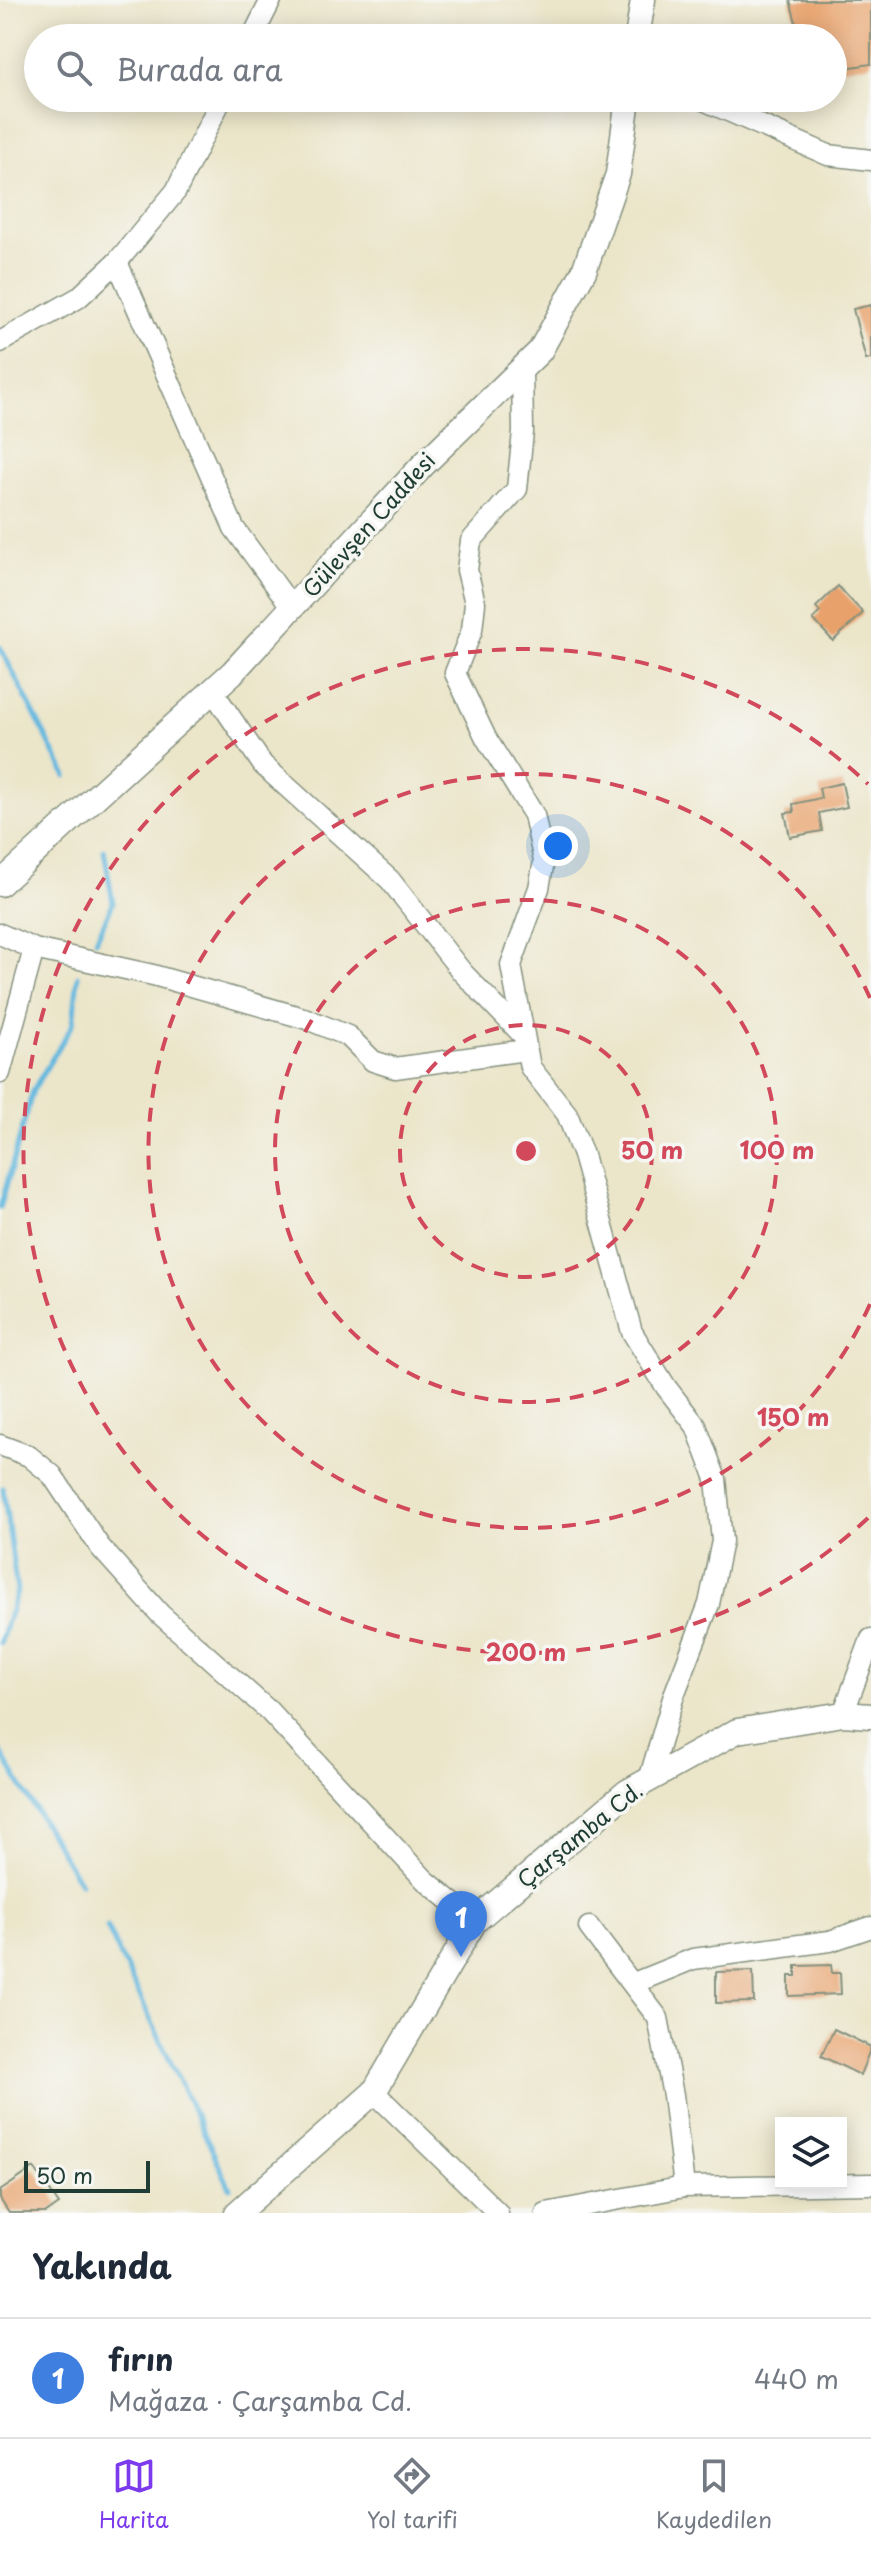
<!DOCTYPE html>
<html lang="tr">
<head>
<meta charset="utf-8">
<style>
  :root { --surface:#fff; --page:#f2f2f3; --text:#1f2937; --muted:#747a83; --line:#e0e1e3; --accent:#7c3aed }
  body { margin:0; font-family:"Playpen Sans",sans-serif; background:var(--page); color:var(--text) }
  .controls { position:absolute; right:24px; bottom:24px; display:grid; overflow:hidden; border-radius:0px; box-shadow:0 4px 20px #0003 }
  .controls button { width:72px; height:72px; display:grid; place-items:center; padding:0; border:0; border-bottom:2px solid var(--line); background:var(--surface); color:var(--text); font:40px sans-serif }
  .scale { position:absolute; left:24px; bottom:20px; width:126px; box-sizing:border-box; padding-left:8px; border:4px solid #1f3d34; border-top:0; font-size:22px; line-height:28px; white-space:nowrap; color:#1f3d34; -webkit-text-stroke:6px #f6f6f2; paint-order:stroke }
  .you { position:absolute; left:558px; top:846px; width:28px; height:28px; margin:-20px; border:6px solid #fff; border-radius:50%; background:#1a73e8; box-shadow:0 0 0 12px #1a73e833 }
  .badge { display:grid; place-items:center; width:52px; height:52px; border-radius:50%; background:var(--accent); color:#fff; font-size:26px; font-weight:700 }
  .pin { position:absolute; translate:-50% -66px; filter:drop-shadow(0 2px 4px #0008) }
  .pin::after { content:''; position:absolute; top:42px; width:28px; height:24px; background:inherit; clip-path:polygon(0 0,100% 0,50% 100%) }
  .list { margin:0; padding:0; list-style:none }
  h2 { display:flex; justify-content:space-between; align-items:center; height:104px; margin:0; padding:0 32px; font-size:34px }
  h2 small { font-size:26px; font-weight:400; color:var(--muted) }
  .list li { display:grid; grid-template-columns:52px 1fr auto; gap:24px; align-items:center; box-sizing:border-box; height:120px; padding:0 32px; border-top:2px solid var(--line) }
  .list b { display:block; font-size:30px; white-space:nowrap }
  .list p { margin:0; font-size:26px; white-space:nowrap; color:var(--muted) }
  .list em { font-size:26px; font-style:normal; color:var(--muted) }
  .icon { flex:none; width:44px; height:44px; fill:none; stroke:currentColor; stroke-width:2; stroke-linecap:round; stroke-linejoin:round }
  .map { position:relative; flex:none; width:871px; height:2213px; overflow:hidden }
  .search { position:absolute; background:var(--surface); box-shadow:0 4px 20px #0003; left:24px; right:24px; top:24px; height:88px; display:flex; align-items:center; gap:20px; box-sizing:border-box; padding:0 28px; border-radius:44px; color:var(--muted); font-size:30px }
  .sheet { height:224px; background:var(--surface) }
  nav { display:flex; justify-content:space-around; align-items:center; box-sizing:border-box; height:112px; border-top:2px solid var(--line); background:var(--surface); font-size:22px; color:var(--muted) }
  nav a { display:grid; justify-items:center; gap:4px }
  nav .on { color:var(--accent) }
  .map>svg:first-child { display:block }
  .lines { fill:none; stroke-linecap:round; stroke-linejoin:round }
  .stream { stroke:#62b8df; stroke-width:5 }
  .building { fill:#e8a16b }
  .minor-casing { stroke:#85917e; stroke-width:23 }
  .tertiary-casing { stroke:#85917e; stroke-width:27 }
  .minor { stroke:#fff; stroke-width:20 }
  .tertiary { stroke:#fff; stroke-width:24 }
  .ring { fill:none; stroke:#d1495b; stroke-width:4; stroke-dasharray:14 10 }
  .labels { text-anchor:middle; stroke-width:7; stroke-linejoin:round; paint-order:stroke }
  .street-label { font-size:22px; fill:#1f3d34; stroke:#f6f6f2 }
  .centre { fill:#d1495b; stroke:#f6f6f2; stroke-width:4 }
  .ring-label { font-size:24px; text-anchor:middle; font-weight:bold; fill:#d1495b; stroke:#f6f6f2; stroke-width:7; stroke-linejoin:round; paint-order:stroke }
</style>
</head>
<body>
<div class="map">
<svg width="871" height="2213" viewBox="0 0 871 2213">
  <rect width="100%" height="100%" fill="#f6f6f2"/>
  <filter id="ink" filterUnits="userSpaceOnUse"><feTurbulence type="fractalNoise" baseFrequency=".0125" numOctaves="2"/><feDisplacementMap in="SourceGraphic" scale="16" xChannelSelector="R" yChannelSelector="G"/><feConvolveMatrix kernelMatrix="1 2 1 2 8 2 1 2 1" color-interpolation-filters="sRGB"/></filter>
  <filter id="wash" filterUnits="userSpaceOnUse"><feTurbulence type="fractalNoise" baseFrequency=".006" numOctaves="4" result="noise"/><feDisplacementMap in="SourceGraphic" scale="32" xChannelSelector="R" yChannelSelector="G"/><feGaussianBlur stdDeviation="1.8" result="paint"/><feColorMatrix in="noise" values="0 0 0 0 0 0 0 0 0 0 0 0 0 0 0 0 0 1.4 0 .05"/><feComposite in="paint" operator="in"/></filter>
  <g filter="url(#wash)">
    <rect width="100%" height="100%" fill="#ebe5c9"/>
    <g class="lines">
      <g class="stream">
        <path d="M 0,647 L 66,776"/>
        <path d="M 96,940 L 113,903 L 104,850"/>
        <path d="M 0,1208 L 33,1090 L 73,1024 L 78,976"/>
        <path d="M 0,1643 L 17,1591 L 3,1488"/>
        <path d="M 0,1751 L 80,1883"/>
        <path d="M 107,1927 L 230,2188"/>
      </g>
    </g>
    <g id="blocks">
      <g class="building">
        <path d="M 790,0 L 871,0 L 871,64 L 833,70 L 833,38 L 800,38 Z"/>
        <path d="M 871,305 L 871,359 L 866,360 L 853,309 Z"/>
        <path d="M 838,586 L 863,613 L 833,641 L 813,619 L 820,612 L 816,607 Z"/>
        <path d="M 842,783 L 847,807 L 819,813 L 822,831 L 790,837 L 785,813 L 794,812 L 793,804 L 821,798 L 819,788 Z"/>
        <path d="M 831,1965 L 832,1973 L 840,1973 L 841,1994 L 789,1996 L 789,1976 L 796,1976 L 796,1966 Z"/>
        <path d="M 753,1971 L 754,2002 L 716,2003 L 716,1972 Z"/>
        <path d="M 834,2029 L 871,2047 L 860,2075 L 821,2056 Z"/>
        <path d="M 34,2168 L 59,2204 L 46,2213 L 9,2213 L 0,2199 L 0,2191 Z"/>
      </g>
    </g>
  </g>
  <g filter="url(#ink)">
    <use href="#blocks" fill-opacity="0" stroke="#85917e" stroke-width="2"/>
    <g class="lines">
      <defs>
        <g id="minor">
          <path d="M 252,38 L 271,0"/>
          <path d="M 699,98 L 828,155 L 871,160"/>
          <path d="M 117,262 L 234,528 L 293,609"/>
          <path d="M 0,342 L 78,298 L 117,262 L 176,191 L 222,98"/>
          <path d="M 522,369 L 523,432 L 517,489 L 471,541 L 467,570 L 475,603 L 472,630 L 455,673 L 486,738 L 534,815 L 544,861 L 539,888 L 511,965 L 530,1067 L 567,1114 L 583,1155 L 632,1332 L 666,1387 L 696,1426 L 716,1479 L 722,1541 L 709,1604 L 674,1695 L 649,1780"/>
          <path d="M 212,690 L 263,765 L 390,880 L 462,972 L 521,1033"/>
          <path d="M 0,934 L 34,949 L 153,975 L 307,1019 L 348,1036 L 373,1061 L 395,1068 L 526,1050"/>
          <path d="M 0,1073 L 34,949"/>
          <path d="M 0,1445 L 29,1456 L 52,1475 L 100,1547 L 160,1614 L 269,1711 L 425,1880 L 475,1921"/>
          <path d="M 843,1714 L 871,1639"/>
          <path d="M 589,1927 L 658,2018 L 673,2095 L 684,2187"/>
          <path d="M 634,1983 L 693,1959 L 830,1941 L 871,1927"/>
          <path d="M 374,2092 L 498,2213"/>
          <path d="M 546,2213 L 684,2187 L 871,2184"/>
        </g>
        <g id="tertiary">
          <path d="M 637,38 L 643,0"/>
          <path d="M 0,884 L 232,673 L 423,465 L 540,351 L 584,271 L 618,174 L 628,98"/>
          <path d="M 237,2213 L 374,2092 L 475,1921 L 627,1792 L 737,1731 L 843,1714 L 871,1716"/>
        </g>
      </defs>
      <use href="#minor" class="minor-casing"/>
      <use href="#tertiary" class="tertiary-casing"/>
      <use href="#minor" class="minor"/>
      <use href="#tertiary" class="tertiary"/>
    </g>
  </g>
  <g class="ring">
    <circle cx="526" cy="1151" r="126"/>
    <circle cx="526" cy="1151" r="251"/>
    <path d="M870 1304A377 377 0 1 1 870 998"/>
    <path d="M868 1518A502 502 0 1 1 868 784"/>
  </g>
  <g class="labels">
    <g class="street-label">
      <text transform="translate(369 525) rotate(-48)" y="8">Gülevşen Caddesi</text>
      <text transform="translate(580 1835) rotate(-39)" y="8">Çarşamba Cd.</text>
    </g>
  </g>
  <circle cx="526" cy="1151" r="12" class="centre"/>
  <g class="ring-label">
    <text x="652" y="1159">50 m</text>
    <text x="777" y="1159">100 m</text>
    <text x="793" y="1426">150 m</text>
    <text x="526" y="1661">200 m</text>
  </g>
</svg>
<div class="controls">
<button><svg class="icon" aria-label="layers" viewBox="0 0 24 24"><path d="M12 4l9 5-9 5-9-5zM3 14l9 5 9-5"/></svg></button>
</div>
<div class="scale">50 m</div>
<div class="you"></div>
<div class="pin badge" style="left:461px;top:1957px;background:#3f7fe0">1</div>
<div class="search"><svg class="icon" aria-label="search" viewBox="0 0 24 24"><circle cx="10" cy="10" r="6"/><path d="M15 15l6 6"/></svg>Burada ara</div>
</div>
<section class="sheet">
<h2>Yakında<small></small></h2>
<ul class="list">
<li><span class="badge" style="background:#3f7fe0">1</span><div><b>fırın</b><p>Mağaza · Çarşamba Cd.</p></div><em>440 m</em></li>
</ul>
</section>
<nav>
<a class="on"><svg class="icon" aria-label="map" viewBox="0 0 24 24"><path d="M3 6l6-2 6 2 6-2v14l-6 2-6-2-6 2zM9 4v14M15 6v14"/></svg>Harita</a>
<a><svg class="icon" aria-label="directions" viewBox="0 0 24 24"><path d="M12 3l9 9-9 9-9-9zM9 14v-3h6M13 9l2 2-2 2"/></svg>Yol tarifi</a>
<a><svg class="icon" aria-label="saved" viewBox="0 0 24 24"><path d="M7 4h10v16l-5-4-5 4z"/></svg>Kaydedilen</a>
</nav>
</body>
</html>
